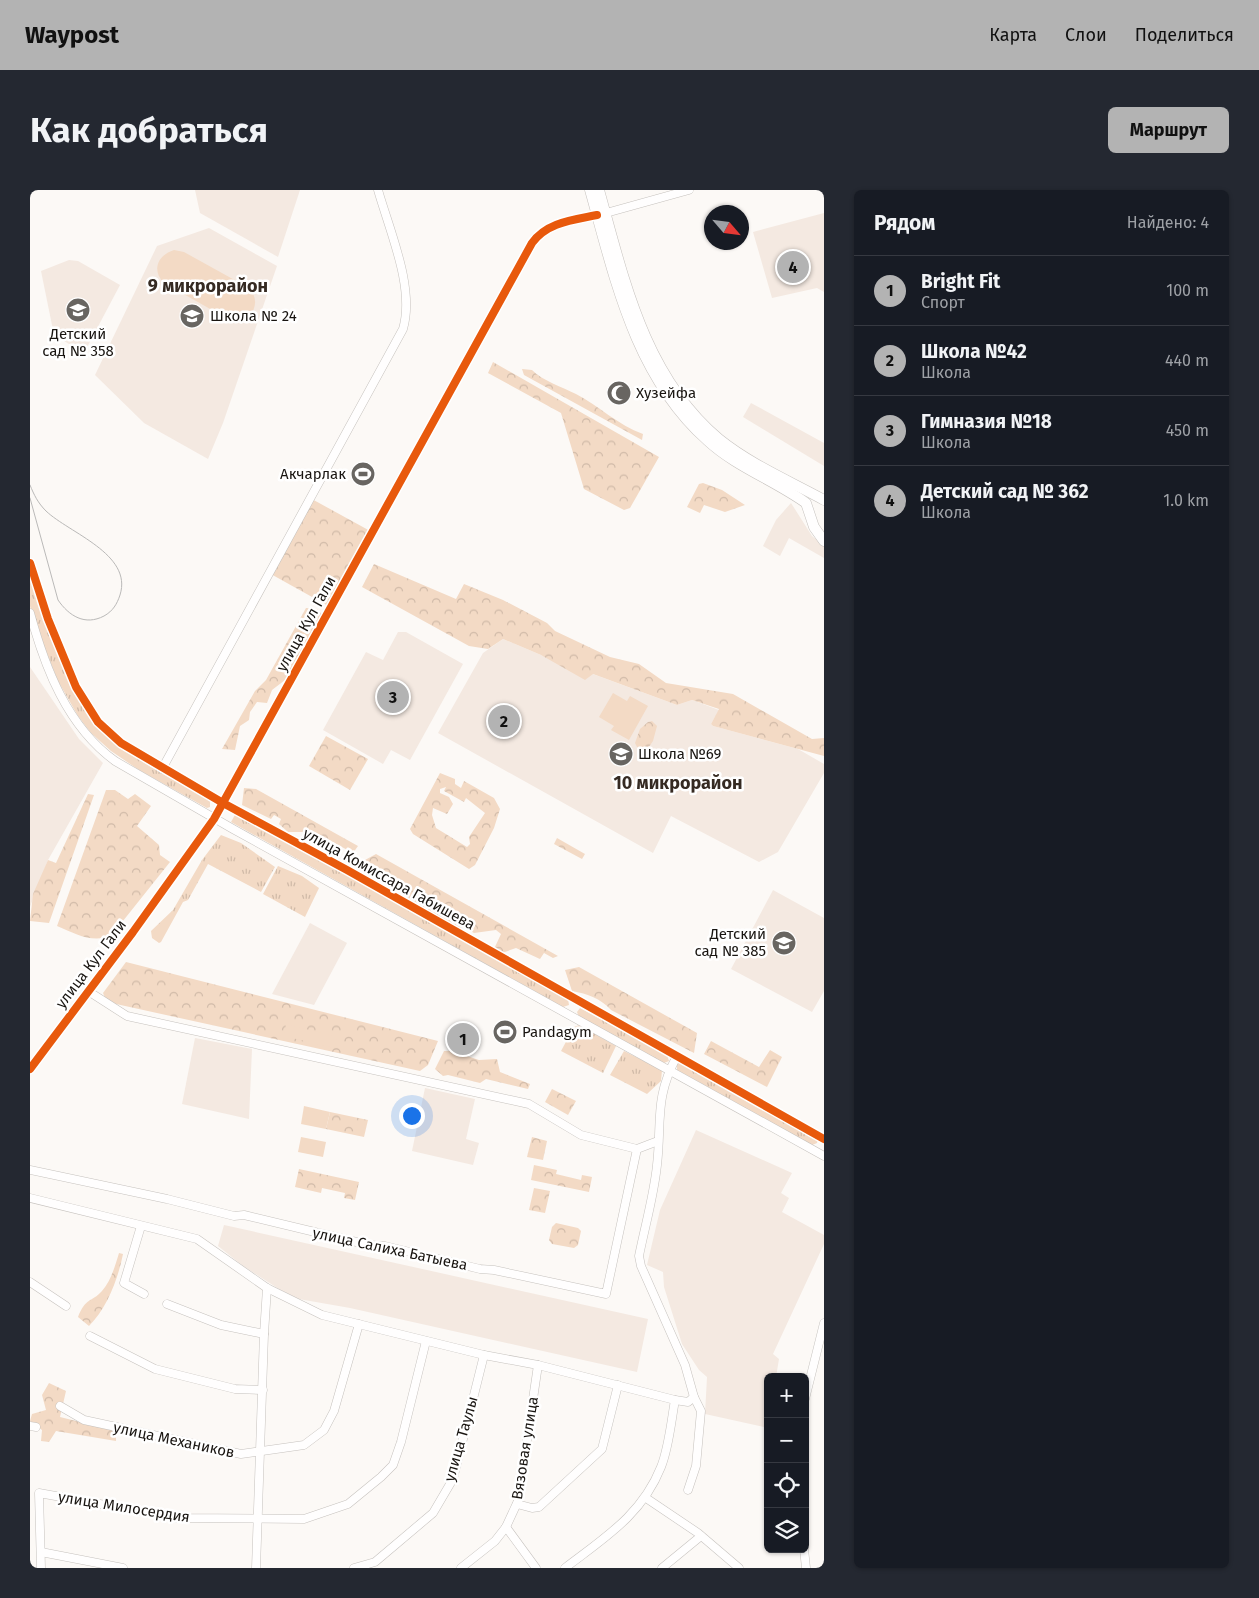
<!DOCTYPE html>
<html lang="ru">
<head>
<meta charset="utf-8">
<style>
  :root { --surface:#171b24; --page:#242831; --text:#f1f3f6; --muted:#9ea1a6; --line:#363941; --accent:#b3b3b3 }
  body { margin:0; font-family:"Fira Sans",sans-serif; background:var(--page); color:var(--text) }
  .controls { position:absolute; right:15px; bottom:15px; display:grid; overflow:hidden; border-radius:8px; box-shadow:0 1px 4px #0004 }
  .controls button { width:45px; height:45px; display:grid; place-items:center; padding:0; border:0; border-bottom:1px solid var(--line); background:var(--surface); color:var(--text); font:25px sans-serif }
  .compass { position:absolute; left:674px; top:15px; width:45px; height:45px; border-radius:50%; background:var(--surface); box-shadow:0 1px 4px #0004; rotate:118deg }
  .you { position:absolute; left:381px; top:925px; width:18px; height:18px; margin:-12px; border:4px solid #fff; border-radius:50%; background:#1a73e8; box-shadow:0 0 0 8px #1a73e833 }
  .badge { display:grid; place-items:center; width:32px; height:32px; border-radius:50%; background:var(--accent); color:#111; font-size:16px; font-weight:700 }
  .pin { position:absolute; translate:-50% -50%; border:2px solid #fff; box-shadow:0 1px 5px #0006 }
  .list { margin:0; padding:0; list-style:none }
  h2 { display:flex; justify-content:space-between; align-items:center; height:65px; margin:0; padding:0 20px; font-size:21px }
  h2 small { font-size:16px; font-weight:400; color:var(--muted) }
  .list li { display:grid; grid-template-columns:32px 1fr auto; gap:15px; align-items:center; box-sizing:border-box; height:70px; padding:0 20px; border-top:1px solid var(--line) }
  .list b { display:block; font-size:19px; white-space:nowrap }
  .list p { margin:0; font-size:16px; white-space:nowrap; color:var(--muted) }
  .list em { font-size:16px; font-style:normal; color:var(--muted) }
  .icon { flex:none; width:28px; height:28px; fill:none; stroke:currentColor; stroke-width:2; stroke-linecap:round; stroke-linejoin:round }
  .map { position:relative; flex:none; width:794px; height:1378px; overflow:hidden; border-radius:8px }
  header { display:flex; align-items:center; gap:30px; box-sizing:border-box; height:70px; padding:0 25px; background:var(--accent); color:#111 }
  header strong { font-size:24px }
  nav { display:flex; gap:28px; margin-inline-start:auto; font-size:18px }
  .intro { display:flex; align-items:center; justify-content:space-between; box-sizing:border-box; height:120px; padding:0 30px }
  h1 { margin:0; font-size:35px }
  .button { padding:12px 22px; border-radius:8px; background:var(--accent); color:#111; font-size:18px; font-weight:700 }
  main { display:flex; gap:30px; padding:0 30px }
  aside { flex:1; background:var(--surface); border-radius:8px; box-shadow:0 1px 4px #0004 }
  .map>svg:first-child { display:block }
  .built { fill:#f4e9e1 }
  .grass { fill:url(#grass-tufts) }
  .forest { fill:url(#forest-crowns); fill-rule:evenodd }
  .garden { fill:#f3dac5 }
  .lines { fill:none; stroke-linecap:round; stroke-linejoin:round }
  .minor-casing { stroke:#c6c2be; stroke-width:9 }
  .major-casing { stroke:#c6c2be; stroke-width:11 }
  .minor { stroke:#fffefe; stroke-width:8 }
  .major { stroke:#fffefe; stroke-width:10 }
  .tram { stroke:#bab9b8; stroke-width:1 }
  .cycleway-casing { stroke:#fff; stroke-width:11 }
  .cycleway { stroke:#e8590c; stroke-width:8 }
  .labels { text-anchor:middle; stroke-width:5; stroke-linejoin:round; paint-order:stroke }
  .poi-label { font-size:15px; fill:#191511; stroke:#fff; text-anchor:start }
  .street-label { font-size:15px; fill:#191511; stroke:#fff }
  .quarter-label { font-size:18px; font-weight:bold; fill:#352a22; stroke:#fff }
</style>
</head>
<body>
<header>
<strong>Waypost</strong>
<nav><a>Карта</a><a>Слои</a><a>Поделиться</a></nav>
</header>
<div class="intro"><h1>Как добраться</h1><a class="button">Маршрут</a></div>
<main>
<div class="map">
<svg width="794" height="1378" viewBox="0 0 794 1378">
  <defs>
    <pattern id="grass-tufts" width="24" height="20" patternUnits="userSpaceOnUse" patternTransform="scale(1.25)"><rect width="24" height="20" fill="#f3dac5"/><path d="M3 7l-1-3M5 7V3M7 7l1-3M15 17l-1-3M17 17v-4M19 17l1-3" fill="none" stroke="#d0baa8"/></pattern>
    <pattern id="forest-crowns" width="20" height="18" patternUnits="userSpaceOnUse" patternTransform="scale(1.25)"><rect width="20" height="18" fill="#f3dac5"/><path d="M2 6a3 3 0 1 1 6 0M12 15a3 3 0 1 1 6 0" fill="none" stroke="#d0baa8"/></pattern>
  </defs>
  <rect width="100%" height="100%" fill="#fcf9f6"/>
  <g class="built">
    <path d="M 165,0 L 270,0 L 248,67 L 170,23 Z"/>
    <path d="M 794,23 L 794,102 L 787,98 L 742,108 L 723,42 Z"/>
    <path d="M 179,38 L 247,76 L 193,233 L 178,269 L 114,233 L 65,185 L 127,56 Z"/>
    <path d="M 39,70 L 48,71 L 90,95 L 54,163 L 24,145 L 11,81 Z"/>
    <path d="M 721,213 L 794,253 L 794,276 L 713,227 Z"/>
    <path d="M 761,313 L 782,346 L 794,356 L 794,368 L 759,348 L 750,366 L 733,356 L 746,330 Z"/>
    <path d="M 368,442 L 376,442 L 433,474 L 380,570 L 361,560 L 353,574 L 293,540 L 336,462 L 353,470 Z"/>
    <path d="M 473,449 L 511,465 L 647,515 L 662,510 L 689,520 L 681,534 L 683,536 L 768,559 L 794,574 L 794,583 L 748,662 L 729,672 L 641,626 L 623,663 L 408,543 L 453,463 Z"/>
    <path d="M 0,477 L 49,549 L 73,573 L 18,670 L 0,717 Z"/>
    <path d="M 743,700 L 794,728 L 794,801 L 782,822 L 701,779 Z"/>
    <path d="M 280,733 L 317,753 L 284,815 L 242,804 Z"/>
    <path d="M 165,848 L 222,859 L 219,929 L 152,914 Z"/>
    <path d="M 395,898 L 445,909 L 436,949 L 449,953 L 443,975 L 382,961 Z"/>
    <path d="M 666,940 L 762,983 L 751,1003 L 759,1008 L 752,1022 L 794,1045 L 794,1054 L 743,1164 L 749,1169 L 746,1187 L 738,1187 L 738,1238 L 675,1224 L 677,1187 L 669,1180 L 652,1154 L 634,1097 L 633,1082 L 617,1075 L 630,1020 Z"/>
    <path d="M 194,1035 L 618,1129 L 607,1182 L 320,1118 L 263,1108 L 213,1076 L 188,1056 Z"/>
  </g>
  <g class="grass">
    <path d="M 0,385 C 22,452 40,514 98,561 C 122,580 153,594 180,609 L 180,617 L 177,618 L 109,580 L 81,561 L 61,543 L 48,526 L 28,491 L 4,431 L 0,416 Z"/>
    <path d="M 206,623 L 538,809 L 539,815 L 533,817 L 201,632 Z"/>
    <path d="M 191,645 L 211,653 L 245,677 L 231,702 L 178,674 L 158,710 L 153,712 L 131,752 L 129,753 L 122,748 L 121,741 L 143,720 L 172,670 Z"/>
    <path d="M 248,676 L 272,686 L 289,698 L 275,727 L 233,704 Z"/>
    <path d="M 550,818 L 637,865 L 639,871 L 634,873 L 549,827 L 547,822 Z"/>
    <path d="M 549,835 L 586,856 L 573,883 L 531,861 L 544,837 Z"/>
    <path d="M 594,861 L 632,880 L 631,891 L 617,904 L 580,885 Z"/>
    <path d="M 651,872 L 788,950 L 787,953 L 782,955 L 647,880 L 647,874 Z"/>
  </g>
  <g class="forest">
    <path d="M 463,172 L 629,267 L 600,318 L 594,320 L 554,299 L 531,223 L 458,183 Z"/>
    <path d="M 492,179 L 502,180 C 513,191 532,197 546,204 C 569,216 588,235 613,244 L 612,250 L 494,185 Z"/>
    <path d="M 673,293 L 692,300 L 715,315 L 695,322 L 674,315 L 670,323 L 657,317 L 669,294 Z"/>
    <path d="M 280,308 L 342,342 L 300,417 L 239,383 Z"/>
    <path d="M 344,374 L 426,409 L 434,394 L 473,410 L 517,433 L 525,441 L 580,467 L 609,474 L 636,493 L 703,504 L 782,549 L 794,548 L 794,566 L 683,536 L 681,534 L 689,519 L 662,510 L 647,515 L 563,484 L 555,490 L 511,465 L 473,449 L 458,459 L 439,456 L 332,397 Z"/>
    <path d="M 276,418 L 287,419 L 293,425 L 259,487 L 242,500 L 237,513 L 227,512 L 220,522 L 219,530 L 210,536 L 205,560 L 192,559 L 225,501 L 236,490 Z"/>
    <path d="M 622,531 L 627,536 L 623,551 L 616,561 L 610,563 L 605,553 L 610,539 L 618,532 Z"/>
    <path d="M 296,546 L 338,569 L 320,600 L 279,576 Z"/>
    <path d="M 410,583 L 425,589 L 425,594 L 431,598 L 434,591 L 464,608 L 470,619 L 464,638 L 445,675 L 439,679 L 383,644 L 380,639 ZM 416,597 L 414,601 L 434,612 L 436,608 L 455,623 L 439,647 L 440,654 L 437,657 L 406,638 L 402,625 L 403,618 L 417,624 L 423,614 L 419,607 L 410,603 L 410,599 Z"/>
    <path d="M 214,598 L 226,599 L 328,656 L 323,663 L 284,642 L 258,642 L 249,634 L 251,629 L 244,625 L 241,629 L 212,615 Z"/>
    <path d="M 76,600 L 85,600 L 98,609 L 105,604 L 121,616 L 107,636 L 129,655 L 130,665 L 140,672 L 81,746 C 61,753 46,744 27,736 Z"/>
    <path d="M 58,604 L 64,605 L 19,733 L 0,731 L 3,704 L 18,670 L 26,673 Z"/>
    <path d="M 527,648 L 555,664 L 552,669 L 524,654 Z"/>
    <path d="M 346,664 L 528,766 L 523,768 L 514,763 L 510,769 L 486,758 L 472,763 L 464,759 L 471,744 L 466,740 L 444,743 L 434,737 L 427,738 L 341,684 L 335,670 Z"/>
    <path d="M 96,772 L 408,851 L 398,875 L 390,881 L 77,812 L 73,803 Z"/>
    <path d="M 549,777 L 667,843 L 664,863 L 581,820 C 570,808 558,804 542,801 L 535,780 Z"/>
    <path d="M 681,851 L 729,877 L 740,860 L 752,867 L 737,897 L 674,864 Z"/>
    <path d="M 414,861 L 422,861 L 449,870 L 467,869 L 470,882 L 500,894 L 498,899 L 456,889 L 450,893 L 418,885 L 413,886 L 405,879 Z"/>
    <path d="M 522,899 L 546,911 L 538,925 L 515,912 Z"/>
    <path d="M 300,922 L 338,930 L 334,947 L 296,939 Z"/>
    <path d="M 502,947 L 517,951 L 513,970 L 497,967 Z"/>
    <path d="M 504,975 L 527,980 L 526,984 L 551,990 L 552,985 L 562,987 L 559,1002 L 501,990 Z"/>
    <path d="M 269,979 L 329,992 L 325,1010 L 314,1008 L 315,1003 L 292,998 L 291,1003 L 265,997 Z"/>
    <path d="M 504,998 L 520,1001 L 515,1023 L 499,1020 Z"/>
    <path d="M 526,1033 L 548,1038 L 551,1041 L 548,1055 L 544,1058 L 522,1054 L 519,1050 L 522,1037 Z"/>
    <path d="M 89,1063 L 93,1064 C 88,1089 77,1118 59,1136 L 48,1127 C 56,1107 61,1113 72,1101 C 81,1091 85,1076 89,1063 Z"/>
    <path d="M 19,1193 L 36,1201 L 30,1227 L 86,1241 L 86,1251 L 26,1241 L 19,1252 L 11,1251 L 12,1240 L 0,1231 L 2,1224 L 16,1220 L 12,1205 Z"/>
  </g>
  <g class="garden">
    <path d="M 144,60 L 154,62 L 219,98 C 234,114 219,136 198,129 L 134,93 C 121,80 128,65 144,60 Z"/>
    <path d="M 583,503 L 597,511 L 600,506 L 618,516 L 599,550 L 581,540 L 584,536 L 569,527 Z"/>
    <path d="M 256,834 L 307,847 L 304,858 L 254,846 Z"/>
    <path d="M 274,916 L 300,922 L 296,939 L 271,934 Z"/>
    <path d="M 271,947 L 296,952 L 293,967 L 268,962 Z"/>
  </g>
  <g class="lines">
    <defs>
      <g id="minor">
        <path d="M 576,23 L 659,0"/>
        <path d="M 0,373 L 18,429 L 46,497 L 68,532 L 91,553 L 193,613 L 317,680 L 794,949"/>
        <path d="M 0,423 C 15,478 37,536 85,571 L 203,639 L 794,966"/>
        <path d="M 132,579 L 373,139 C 385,98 360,42 348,0"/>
        <path d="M 58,801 L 97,826 L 499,914 L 551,945 L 607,959 L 628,951"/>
        <path d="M 647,866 C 624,908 632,932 627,975 C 624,1005 615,1036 609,1066 L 611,1076 L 655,1175 L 664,1207 L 671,1221 L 666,1276 L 658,1300"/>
        <path d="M 0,879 L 103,742 L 184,629 L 502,53 C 517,32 543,30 567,25"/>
        <path d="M 0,980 L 137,1009 L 204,1026 L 214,1025 L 339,1055 L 355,1056 L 450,1079 L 464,1080 L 576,1104 L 607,959"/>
        <path d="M 0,1008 L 167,1049 L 237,1098 L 292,1125 L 454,1165 L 508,1175 L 645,1210 L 658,1212 L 664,1207"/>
        <path d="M 111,1036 L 94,1093 L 114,1104"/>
        <path d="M 0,1092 L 36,1116"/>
        <path d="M 137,1114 L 191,1135 L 234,1144"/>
        <path d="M 60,1146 L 125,1179 L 205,1199 L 233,1200"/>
        <path d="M 775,1209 L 794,1133"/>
        <path d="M 30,1216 L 54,1230 L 211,1264 L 274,1255 L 294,1240 L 304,1221 L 329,1134"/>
        <path d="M 0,1236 L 6,1237"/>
        <path d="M 616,1308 L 668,1343 L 709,1378"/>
        <path d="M 487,1314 L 502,1318 L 509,1317 L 572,1259 L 588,1195"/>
        <path d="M 476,1337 L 506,1378"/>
        <path d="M 774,1359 L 776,1378"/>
        <path d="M 11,1362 L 93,1378"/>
        <path d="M 11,1378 L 9,1303 L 147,1328 L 274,1329 L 318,1314 L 351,1287 L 363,1275 L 371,1252 L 396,1151"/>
        <path d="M 226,1378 L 234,1144 L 237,1098"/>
        <path d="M 324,1378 L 345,1372 L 403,1323 L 423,1289 L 454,1165"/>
        <path d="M 431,1378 L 465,1351 L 476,1337 L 488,1311 L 508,1175"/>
        <path d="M 535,1378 C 574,1348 612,1325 631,1277 C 639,1257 641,1232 645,1210"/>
        <path d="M 632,1378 L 671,1346"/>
      </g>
      <g id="major">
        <path d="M 560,0 C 585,89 605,186 677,250 C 706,277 744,290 776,313 L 784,337 L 794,351"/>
        <path d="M 569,0 C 594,89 614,186 689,249 C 720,274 759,291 794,310"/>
      </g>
    </defs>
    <use href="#minor" class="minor-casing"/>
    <use href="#major" class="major-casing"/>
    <use href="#minor" class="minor"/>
    <use href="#major" class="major"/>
    <path class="tram" d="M 0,295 C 4,305 8,313 16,321 C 39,343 103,364 90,405 C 87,414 83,421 74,426 C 55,436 39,426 28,410 L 0,308"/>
    <defs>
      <g id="cycleway">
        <path d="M 0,373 L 18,429 L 46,497 L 68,532 L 91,553 L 193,613 L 317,680 L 794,949"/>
        <path d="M 0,879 L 103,742 L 184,629 L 502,53 C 517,32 543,30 567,25"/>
      </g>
    </defs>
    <use href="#cycleway" class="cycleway-casing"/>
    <use href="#cycleway" class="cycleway"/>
  </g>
  <defs>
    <symbol id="school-disc" viewBox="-11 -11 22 22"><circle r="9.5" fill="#686561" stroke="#fff"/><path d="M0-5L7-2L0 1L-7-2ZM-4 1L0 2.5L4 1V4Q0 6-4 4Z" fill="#fff"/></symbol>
    <symbol id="mosque-disc" viewBox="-11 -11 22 22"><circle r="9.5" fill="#686561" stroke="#fff"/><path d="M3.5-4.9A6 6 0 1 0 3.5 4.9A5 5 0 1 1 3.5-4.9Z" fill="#fff"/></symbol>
    <symbol id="stadium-disc" viewBox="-11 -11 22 22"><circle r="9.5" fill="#686561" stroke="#fff"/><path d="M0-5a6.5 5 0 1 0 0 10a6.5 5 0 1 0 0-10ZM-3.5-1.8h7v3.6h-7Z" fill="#fff"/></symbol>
  </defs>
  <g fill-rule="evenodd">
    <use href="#school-disc" x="34" y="106" width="28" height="28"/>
    <use href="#school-disc" x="148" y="112" width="28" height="28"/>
    <use href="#mosque-disc" x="575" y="189" width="28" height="28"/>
    <use href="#stadium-disc" x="319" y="270" width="28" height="28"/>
    <use href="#school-disc" x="577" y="550" width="28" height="28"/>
    <use href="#school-disc" x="740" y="739" width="28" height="28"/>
    <use href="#stadium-disc" x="461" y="828" width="28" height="28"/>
  </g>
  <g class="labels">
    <g class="poi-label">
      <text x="180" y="131">Школа № 24</text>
      <text x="48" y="149" text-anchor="middle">Детский<tspan x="48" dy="17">сад № 358</tspan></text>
      <text x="606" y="208">Хузейфа</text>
      <text x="316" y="289" text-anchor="end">Акчарлак</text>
      <text x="608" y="569">Школа №69</text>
      <text x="736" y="749" text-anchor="end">Детский<tspan x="736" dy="17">сад № 385</tspan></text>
      <text x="492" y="847">Pandagym</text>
    </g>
    <g class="street-label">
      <text transform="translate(276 434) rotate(-61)" y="5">улица Кул Гали</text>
      <text transform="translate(359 689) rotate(29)" y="5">улица Комиссара Габишева</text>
      <text transform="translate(61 774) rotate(-53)" y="5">улица Кул Гали</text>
      <text transform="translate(360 1059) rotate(12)" y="5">улица Салиха Батыева</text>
      <text transform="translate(431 1249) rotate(-74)" y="5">улица Таулы</text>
      <text transform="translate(144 1250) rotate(12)" y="5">улица Механиков</text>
      <text transform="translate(495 1258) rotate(-81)" y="5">Вязовая улица</text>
      <text transform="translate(94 1317) rotate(9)" y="5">улица Милосердия</text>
    </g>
    <g class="quarter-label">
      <text x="178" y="102">9 микрорайон</text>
      <text x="648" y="599">10 микрорайон</text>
    </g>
  </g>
</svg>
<div class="controls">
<button>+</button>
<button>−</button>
<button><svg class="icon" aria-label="locate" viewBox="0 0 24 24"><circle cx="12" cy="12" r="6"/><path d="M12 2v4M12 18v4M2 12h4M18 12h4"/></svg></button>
<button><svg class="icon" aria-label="layers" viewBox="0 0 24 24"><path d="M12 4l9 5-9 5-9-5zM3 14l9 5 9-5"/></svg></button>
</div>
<svg class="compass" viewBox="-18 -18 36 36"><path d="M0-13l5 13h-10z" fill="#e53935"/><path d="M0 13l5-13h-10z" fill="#9ea1a6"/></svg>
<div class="you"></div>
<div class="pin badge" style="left:433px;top:849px">1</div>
<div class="pin badge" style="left:474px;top:531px">2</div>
<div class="pin badge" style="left:363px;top:507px">3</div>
<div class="pin badge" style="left:763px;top:77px">4</div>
</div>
<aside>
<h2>Рядом<small>Найдено: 4</small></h2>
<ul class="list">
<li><span class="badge">1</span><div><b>Bright Fit</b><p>Спорт</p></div><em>100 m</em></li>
<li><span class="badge">2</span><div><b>Школа №42</b><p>Школа</p></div><em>440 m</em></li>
<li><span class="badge">3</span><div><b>Гимназия №18</b><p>Школа</p></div><em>450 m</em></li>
<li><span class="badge">4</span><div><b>Детский сад № 362</b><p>Школа</p></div><em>1.0 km</em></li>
</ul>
</aside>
</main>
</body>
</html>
